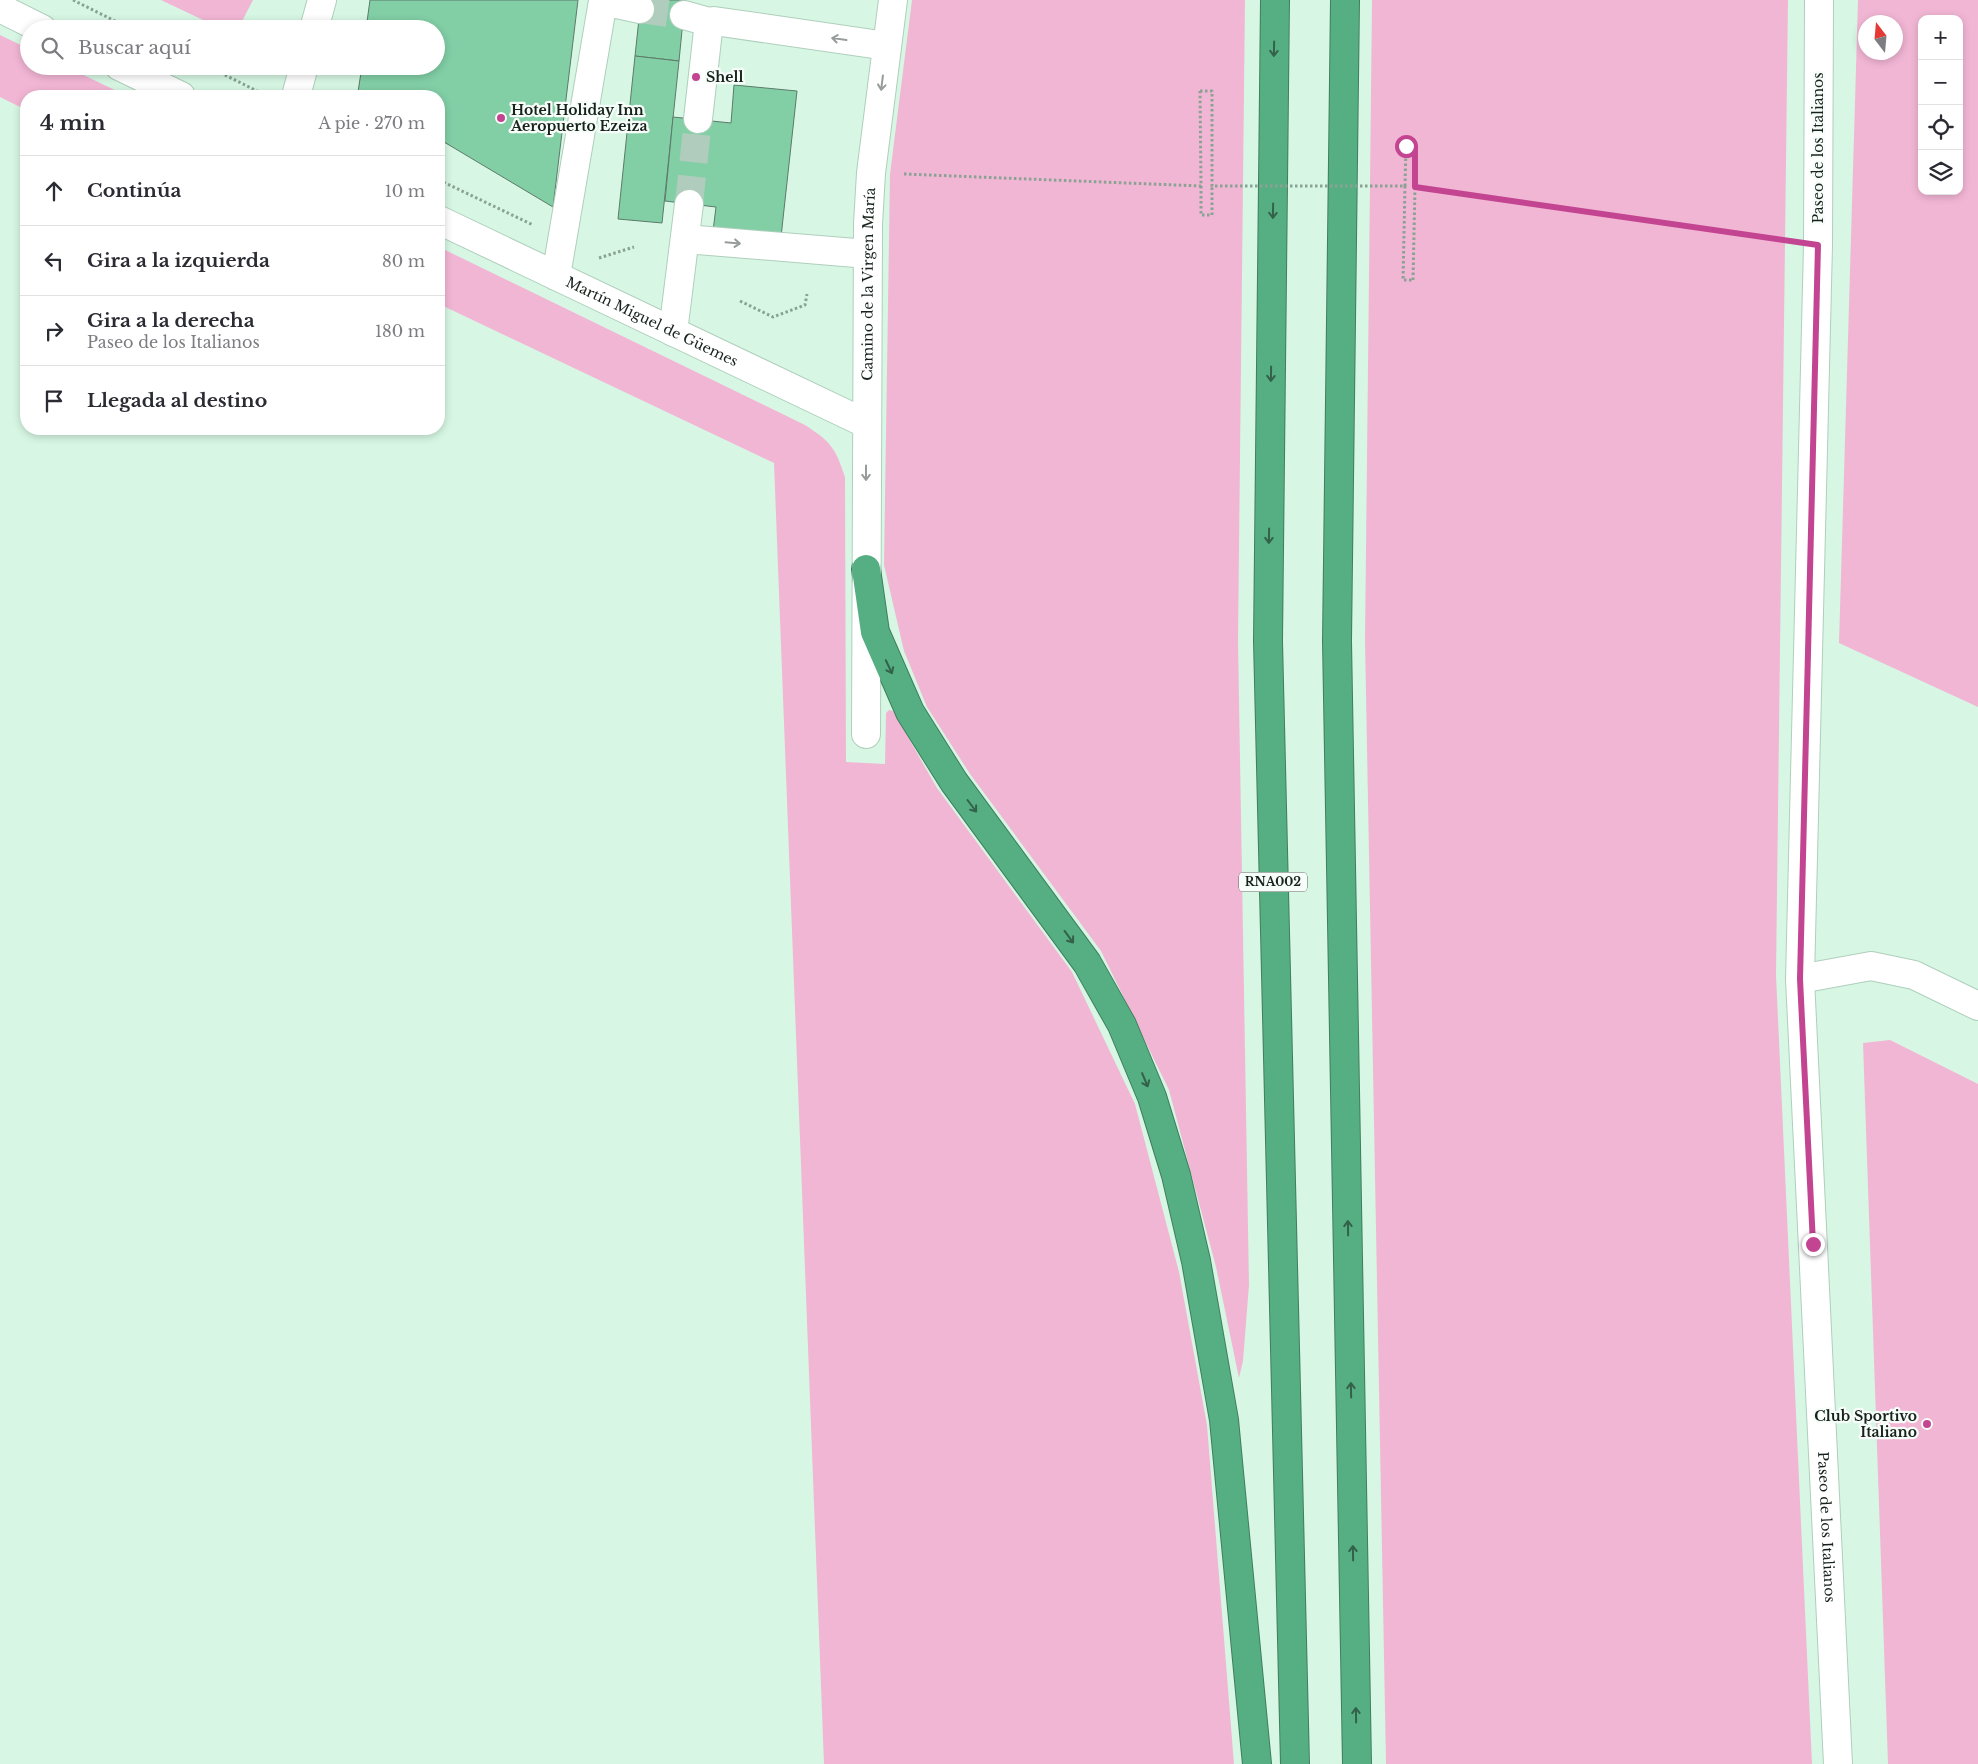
<!DOCTYPE html>
<html lang="es">
<head>
<meta charset="utf-8">
<style>
  :root { --surface:#fff; --page:#f2f2f3; --text:#2b2b33; --muted:#7c7c81; --line:#e1e1e2 }
  body { margin:0; font-family:"Libre Baskerville",serif; background:var(--page); color:var(--text) }
  .controls { position:absolute; right:15px; top:15px; display:grid; overflow:hidden; border-radius:10px; box-shadow:0 2px 8px #0003 }
  .controls button { width:45px; height:45px; display:grid; place-items:center; padding:0; border:0; border-bottom:1px solid var(--line); background:var(--surface); color:var(--text); font:25px sans-serif }
  .compass { position:absolute; left:1858px; top:15px; width:45px; height:45px; border-radius:50%; background:var(--surface); box-shadow:0 2px 8px #0003; rotate:344deg }
  .stop { position:absolute; width:15px; height:15px; margin:-11px; border:4px solid #c34592; border-radius:50%; background:#fff }
  .stop.end { background:#c34592; border-color:#fff; box-shadow:0 1px 5px #0008 }
  .list { margin:0; padding:0; list-style:none }
  h2 { display:flex; justify-content:space-between; align-items:center; height:65px; margin:0; padding:0 20px; font-size:21px }
  h2 small { font-size:16px; font-weight:400; color:var(--muted) }
  .list li { display:grid; grid-template-columns:32px 1fr auto; gap:15px; align-items:center; box-sizing:border-box; height:70px; padding:0 20px; border-top:1px solid var(--line) }
  .list b { display:block; font-size:19px; white-space:nowrap }
  .list p { margin:0; font-size:16px; white-space:nowrap; color:var(--muted) }
  .list em { font-size:16px; font-style:normal; color:var(--muted) }
  .icon { flex:none; width:28px; height:28px; fill:none; stroke:currentColor; stroke-width:2; stroke-linecap:round; stroke-linejoin:round }
  .map { position:relative; flex:none; width:1978px; height:1764px; overflow:hidden }
  .search { position:absolute; background:var(--surface); box-shadow:0 2px 8px #0003; left:20px; top:20px; width:425px; height:55px; display:flex; align-items:center; gap:12px; box-sizing:border-box; padding:0 18px; border-radius:28px; color:var(--muted); font-size:19px }
  .panel { position:absolute; background:var(--surface); box-shadow:0 2px 8px #0003; left:20px; top:90px; width:425px; height:345px; border-radius:20px }
  .map>svg:first-child { display:block }
  .green { fill:#f2b6d5; fill-rule:evenodd }
  .building { fill:#82cfa6; stroke:#5d7a6a }
  .lines { fill:none; stroke-linecap:round; stroke-linejoin:round }
  .minor-tunnel { stroke:#b0ccbc; stroke-width:28; stroke-dasharray:28 14; stroke-linecap:butt }
  .minor-casing { stroke:#afcfbc; stroke-width:30 }
  .highway-casing { stroke:#407e5f; stroke-width:30 }
  .path { stroke:#8aa293; stroke-width:3; stroke-dasharray:2.5 2.5; stroke-linecap:butt }
  .minor { stroke:#fff; stroke-width:28 }
  .highway { stroke:#56af83; stroke-width:28 }
  .path-bridge { stroke:#8aa293; stroke-width:3; stroke-dasharray:2.5 2.5; stroke-linecap:butt }
  .oneway { stroke:#969c98 }
  .oneway2 { stroke:#33614a }
  .route { stroke:#c34592; stroke-width:6 }
  .poi-dot { fill:#c34592; stroke:#f7fdf9; stroke-width:2 }
  .labels { text-anchor:middle; stroke-width:4.5; stroke-linejoin:round; paint-order:stroke }
  .shield { fill:#f7fdf9; stroke:#5a645e; stroke-width:1 }
  .shield-label { font-size:12px; font-weight:bold; fill:#16221b }
  .poi-label { font-size:14px; font-weight:bold; fill:#16221b; stroke:#f7fdf9; text-anchor:start }
  .street-label { font-size:14px; fill:#16221b; stroke:#f7fdf9 }
</style>
</head>
<body>
<div class="map">
<svg width="1978" height="1764" viewBox="0 0 1978 1764">
  <rect width="100%" height="100%" fill="#d7f7e4"/>
  <g class="green">
    <path d="M 161,0 L 253,0 L 238,29 L 222,29 Z"/>
    <path d="M 912,0 L 1245,0 L 1238,641 L 1249,1285 L 1243,1361 L 1239,1378 L 1216,1267 L 1169,1090 L 1101,951 L 970,774 L 927,707 L 904,651 L 884,565 L 890,174 Z"/>
    <path d="M 1372,0 L 1788,0 L 1776,975 L 1812,1764 L 1386,1764 L 1365,641 Z"/>
    <path d="M 1858,0 L 1978,0 L 1978,707 L 1839,643 ZM 1922,19 L 1959,19 L 1959,191 L 1922,191 ZM 1866,22 L 1896,22 L 1896,52 L 1866,52 Z"/>
    <path d="M 0,35 L 29,49 L 29,66 L 65,66 L 127,96 L 26,96 L 26,110 L 0,97 Z"/>
    <path d="M 439,247 L 805,425 C 831,442 835,447 845,477 L 846,762 L 885,764 L 886,713 L 889,710 L 893,711 L 937,788 L 1072,972 L 1135,1104 L 1179,1272 L 1207,1425 L 1234,1764 L 824,1764 L 774,463 L 439,304 Z"/>
    <path d="M 1890,1040 L 1978,1084 L 1978,1764 L 1888,1764 L 1863,1043 Z"/>
  </g>
  <g class="building">
    <path d="M 370,0 L 578,0 L 553,207 L 439,139 L 439,96 L 366,96 L 358,92 L 362,66 L 436,66 L 436,29 L 366,29 Z"/>
    <path d="M 641,0 L 685,0 L 679,61 L 635,56 Z"/>
    <path d="M 635,56 L 679,61 L 662,223 L 618,219 Z"/>
    <path d="M 734,85 L 797,91 L 781,237 L 713,231 L 716,207 L 665,201 L 673,117 L 731,123 Z"/>
  </g>
  <g class="lines">
    <g class="minor-tunnel">
      <path d="M 640,9 L 684,15"/>
      <path d="M 689,204 L 698,119"/>
    </g>
    <defs>
      <g id="minor">
        <path id="s1" d="M 1819,0 L 1818,245 L 1800,979 L 1838,1764"/>
        <path d="M 0,8 L 42,29"/>
        <path d="M 684,15 L 709,22 L 714,21 L 887,46"/>
        <path d="M 314,29 L 322,0"/>
        <path d="M 119,66 L 181,96"/>
        <path d="M 296,96 L 304,66"/>
        <path d="M 698,119 L 709,22"/>
        <path id="s2" d="M 439,220 L 867,424"/>
        <path d="M 685,239 L 868,254"/>
        <path d="M 556,276 L 603,1 L 640,9"/>
        <path d="M 673,332 L 689,204"/>
        <path id="s3" d="M 866,734 L 868,224 L 871,173 L 893,0"/>
        <path d="M 1800,979 L 1871,966 L 1914,975 L 1978,1006"/>
      </g>
      <g id="highway">
        <path d="M 1275,0 L 1268,641 L 1295,1764"/>
        <path d="M 1345,0 L 1337,641 L 1357,1764"/>
        <path d="M 866,569 L 875,632 L 910,712 L 954,782 L 1087,963 L 1122,1025 L 1152,1097 L 1176,1175 L 1196,1261 L 1224,1420 L 1257,1764"/>
      </g>
    </defs>
    <use href="#minor" class="minor-casing"/>
    <use href="#highway" class="highway-casing"/>
    <g class="path">
      <path d="M 73,0 L 131,29"/>
      <path d="M 207,66 L 265,95"/>
      <path d="M 904,174 L 1201,186 L 1200,91"/>
      <path d="M 439,180 L 533,225"/>
      <path d="M 1201,186 L 1201,215 L 1212,215 L 1212,186"/>
      <path d="M 1405,186 L 1406,146 L 1415,147 L 1415,186"/>
      <path d="M 599,258 L 634,247"/>
      <path d="M 1413,280 L 1415,187 L 1787,240"/>
      <path d="M 740,301 L 773,317 L 805,305 L 807,294"/>
    </g>
    <use href="#minor" class="minor"/>
    <use href="#highway" class="highway"/>
    <path class="path-bridge" d="M 1200,91 L 1212,91 L 1212,186 L 1405,186 L 1403,280 L 1413,280"/>
  </g>
  <defs><path id="oneway-shaft" d="M-6 0H5M1.5-3L5.5 0L1.5 3" fill="none" stroke-width="1.6" stroke-linecap="round" stroke-linejoin="round" transform="scale(1.25)"/></defs>
  <g class="oneway">
    <use href="#oneway-shaft" transform="translate(839 39) rotate(-172)"/>
    <use href="#oneway-shaft" transform="translate(882 83) rotate(97)"/>
    <use href="#oneway-shaft" transform="translate(733 243) rotate(5)"/>
    <use href="#oneway-shaft" transform="translate(866 473) rotate(90)"/>
  </g>
  <g class="oneway2">
    <use href="#oneway-shaft" transform="translate(1274 49) rotate(91)"/>
    <use href="#oneway-shaft" transform="translate(1273 211) rotate(91)"/>
    <use href="#oneway-shaft" transform="translate(1271 374) rotate(91)"/>
    <use href="#oneway-shaft" transform="translate(1269 536) rotate(91)"/>
    <use href="#oneway-shaft" transform="translate(889 667) rotate(65)"/>
    <use href="#oneway-shaft" transform="translate(972 806) rotate(53)"/>
    <use href="#oneway-shaft" transform="translate(1069 937) rotate(54)"/>
    <use href="#oneway-shaft" transform="translate(1145 1080) rotate(67)"/>
    <use href="#oneway-shaft" transform="translate(1348 1228) rotate(-91)"/>
    <use href="#oneway-shaft" transform="translate(1351 1390) rotate(-91)"/>
    <use href="#oneway-shaft" transform="translate(1353 1553) rotate(-91)"/>
    <use href="#oneway-shaft" transform="translate(1356 1715) rotate(-91)"/>
  </g>
  <g class="lines">
    <path class="route" d="M 1406,146 L 1415,147 L 1415,187 L 1818,245 L 1800,979 L 1813,1244"/>
  </g>
  <g class="poi-dot">
    <circle cx="696" cy="77" r="5"/>
    <circle cx="501" cy="118" r="5"/>
    <circle cx="1927" cy="1424" r="5"/>
  </g>
  <g class="labels">
    <rect class="shield" x="1239" y="872.5" width="68" height="19" rx="4"/>
    <g class="shield-label">
      <text x="1273" y="886">RNA002</text>
    </g>
    <g class="poi-label">
      <text x="706" y="82">Shell</text>
      <text x="511" y="115">Hotel Holiday Inn<tspan x="511" dy="16">Aeropuerto Ezeiza</tspan></text>
      <text x="1917" y="1421" text-anchor="end">Club Sportivo<tspan x="1917" dy="16">Italiano</tspan></text>
    </g>
    <g class="street-label">
      <text transform="translate(1818 148) rotate(-90)" y="5">Paseo de los Italianos</text>
      <text dy="5" stroke="none"><textPath href="#s3" startOffset="450">Camino de la Virgen María</textPath></text>
      <text dy="5" stroke="none"><textPath href="#s2" startOffset="236">Martín Miguel de Güemes</textPath></text>
      <text dy="5" stroke="none"><textPath href="#s1" startOffset="1528">Paseo de los Italianos</textPath></text>
    </g>
  </g>
</svg>
<div class="controls">
<button>+</button>
<button>−</button>
<button><svg class="icon" aria-label="locate" viewBox="0 0 24 24"><circle cx="12" cy="12" r="6"/><path d="M12 2v4M12 18v4M2 12h4M18 12h4"/></svg></button>
<button><svg class="icon" aria-label="layers" viewBox="0 0 24 24"><path d="M12 4l9 5-9 5-9-5zM3 14l9 5 9-5"/></svg></button>
</div>
<svg class="compass" viewBox="-18 -18 36 36"><path d="M0-13l5 13h-10z" fill="#e53935"/><path d="M0 13l5-13h-10z" fill="#7c7c81"/></svg>
<div class="stop" style="left:1406px;top:146px"></div>
<div class="stop end" style="left:1813px;top:1244px"></div>
<div class="search"><svg class="icon" aria-label="search" viewBox="0 0 24 24"><circle cx="10" cy="10" r="6"/><path d="M15 15l6 6"/></svg>Buscar aquí</div>
<section class="panel">
<h2>4 min<small>A pie · 270 m</small></h2>
<ul class="list">
<li><svg class="icon" aria-label="ahead" viewBox="0 0 24 24"><path d="M12 20V5M6 11l6-6 6 6"/></svg><div><b>Continúa</b></div><em>10 m</em></li>
<li><svg class="icon" aria-label="left" viewBox="0 0 24 24"><path d="M17 20v-9H6M10 6l-5 5 5 5"/></svg><div><b>Gira a la izquierda</b></div><em>80 m</em></li>
<li><svg class="icon" aria-label="right" viewBox="0 0 24 24"><path d="M7 20v-9h11M14 6l5 5-5 5"/></svg><div><b>Gira a la derecha</b><p>Paseo de los Italianos</p></div><em>180 m</em></li>
<li><svg class="icon" aria-label="arrive" viewBox="0 0 24 24"><path d="M6 21V4h12l-3 4 3 4H6"/></svg><div><b>Llegada al destino</b></div></li>
</ul>
</section>
</div>
</body>
</html>
